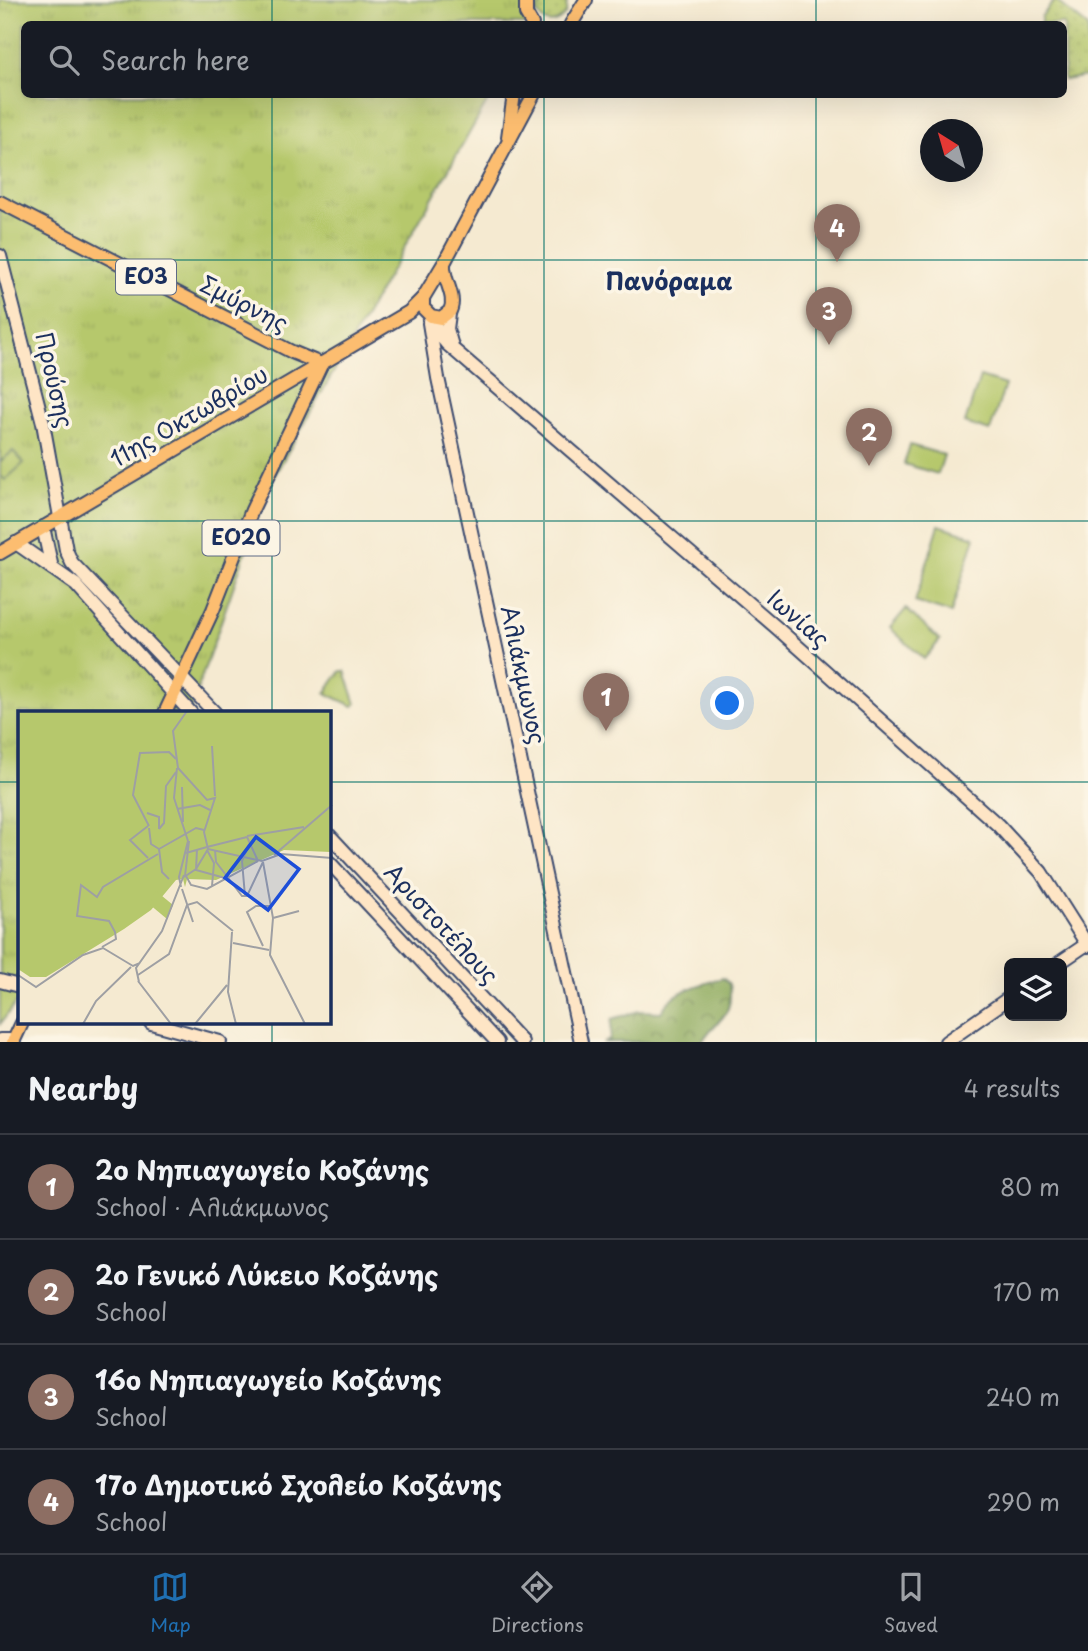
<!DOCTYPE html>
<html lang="en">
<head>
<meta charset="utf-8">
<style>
  :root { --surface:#171b24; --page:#20242c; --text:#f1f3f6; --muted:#9ea1a6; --line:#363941; --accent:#1f6fb2 }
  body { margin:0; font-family:"Playpen Sans",sans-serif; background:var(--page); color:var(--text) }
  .controls { position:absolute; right:21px; bottom:21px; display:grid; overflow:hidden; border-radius:10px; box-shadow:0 7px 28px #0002 }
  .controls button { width:63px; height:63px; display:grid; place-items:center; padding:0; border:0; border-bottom:2px solid var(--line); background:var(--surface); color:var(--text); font:35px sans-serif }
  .compass { position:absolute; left:920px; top:119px; width:63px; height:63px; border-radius:50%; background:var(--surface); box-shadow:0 7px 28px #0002; rotate:323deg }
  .you { position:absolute; left:728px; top:704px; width:24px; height:24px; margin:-18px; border:5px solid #fff; border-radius:50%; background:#1a73e8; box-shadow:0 0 0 10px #1a73e833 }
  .badge { display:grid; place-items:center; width:46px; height:46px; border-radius:50%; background:var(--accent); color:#fff; font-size:23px; font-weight:700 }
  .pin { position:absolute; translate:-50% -58px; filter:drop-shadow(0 2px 4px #0008) }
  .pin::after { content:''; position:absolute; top:37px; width:24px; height:21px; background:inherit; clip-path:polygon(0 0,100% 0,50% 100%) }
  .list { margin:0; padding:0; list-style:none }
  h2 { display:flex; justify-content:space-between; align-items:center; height:91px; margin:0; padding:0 28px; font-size:30px }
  h2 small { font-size:23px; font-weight:400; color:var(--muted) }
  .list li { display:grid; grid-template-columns:46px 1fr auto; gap:21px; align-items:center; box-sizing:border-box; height:105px; padding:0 28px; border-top:2px solid var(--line) }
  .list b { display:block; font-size:26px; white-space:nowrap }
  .list p { margin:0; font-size:23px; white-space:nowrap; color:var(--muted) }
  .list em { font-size:23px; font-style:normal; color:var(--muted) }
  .icon { flex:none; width:38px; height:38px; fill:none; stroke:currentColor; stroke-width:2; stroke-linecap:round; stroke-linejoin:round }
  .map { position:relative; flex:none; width:1088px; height:1042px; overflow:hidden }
  .search { position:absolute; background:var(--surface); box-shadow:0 7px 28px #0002; left:21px; right:21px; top:21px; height:77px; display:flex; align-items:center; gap:18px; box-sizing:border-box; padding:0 24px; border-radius:10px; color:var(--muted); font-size:26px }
  .sheet { height:511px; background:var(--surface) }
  nav { display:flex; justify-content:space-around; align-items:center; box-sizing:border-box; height:98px; border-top:2px solid var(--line); background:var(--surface); font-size:19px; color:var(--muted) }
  nav a { display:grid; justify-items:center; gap:4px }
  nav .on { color:var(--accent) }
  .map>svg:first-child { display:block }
  .grass { fill:url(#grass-dots); stroke:#687c65; stroke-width:2 }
  .forest { fill:url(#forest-crowns); stroke:#566e5f; stroke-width:2 }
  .park { fill:url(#park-tufts); stroke:#687c65; stroke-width:2 }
  .pitch { fill:#b6c86c; stroke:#687c65; stroke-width:2 }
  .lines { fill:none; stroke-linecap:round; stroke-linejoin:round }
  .secondary-casing { stroke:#3c4b6f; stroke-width:16 }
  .primary-casing { stroke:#3c4b6f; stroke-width:16 }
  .secondary { stroke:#fee5c5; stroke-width:12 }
  .primary { stroke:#fcbd6f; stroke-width:12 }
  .grid { fill:none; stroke:#0f766e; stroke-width:2; stroke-opacity:0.55 }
  .labels { text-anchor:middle; stroke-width:7; stroke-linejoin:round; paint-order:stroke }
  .shield { fill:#fcf5e5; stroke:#5e6a86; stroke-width:2 }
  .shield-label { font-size:21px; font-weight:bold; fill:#1b2f5e }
  .street-label { font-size:23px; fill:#1b2f5e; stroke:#fcf5e5 }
  .neighbourhood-label { font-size:24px; font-weight:bold; fill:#1b2f5e; stroke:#fcf5e5 }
  .inset-road { fill:none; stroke:#9e9fa3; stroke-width:2 }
  .view { fill:#1d4ed8; fill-opacity:0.15; stroke:#1d4ed8; stroke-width:3.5 }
  .inset-edge { fill:none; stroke:#1b2f5e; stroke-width:3.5 }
</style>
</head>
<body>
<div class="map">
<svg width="1088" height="1042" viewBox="0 0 1088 1042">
  <defs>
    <pattern id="grass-dots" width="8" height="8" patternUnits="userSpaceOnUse" patternTransform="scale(1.75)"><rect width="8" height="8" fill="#b6c86c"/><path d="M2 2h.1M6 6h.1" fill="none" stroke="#9cac60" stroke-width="1.8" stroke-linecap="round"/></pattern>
    <pattern id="forest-crowns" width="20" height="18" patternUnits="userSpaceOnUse" patternTransform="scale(1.75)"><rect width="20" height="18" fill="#90ac60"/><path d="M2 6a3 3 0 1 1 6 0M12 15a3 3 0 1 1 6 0" fill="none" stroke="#758c52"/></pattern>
    <pattern id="park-tufts" width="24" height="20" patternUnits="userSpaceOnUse" patternTransform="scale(1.75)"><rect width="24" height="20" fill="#b6c86c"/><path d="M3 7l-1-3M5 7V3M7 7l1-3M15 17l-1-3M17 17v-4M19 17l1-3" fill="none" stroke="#9cac60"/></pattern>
  </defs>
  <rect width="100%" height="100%" fill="#fcf5e5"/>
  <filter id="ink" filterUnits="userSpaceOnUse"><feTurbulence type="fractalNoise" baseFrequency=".0143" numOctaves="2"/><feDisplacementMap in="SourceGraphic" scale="14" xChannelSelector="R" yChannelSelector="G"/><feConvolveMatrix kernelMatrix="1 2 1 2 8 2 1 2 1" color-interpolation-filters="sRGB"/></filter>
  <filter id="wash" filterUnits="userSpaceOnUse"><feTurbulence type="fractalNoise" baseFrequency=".00686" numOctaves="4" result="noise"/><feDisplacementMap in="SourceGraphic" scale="28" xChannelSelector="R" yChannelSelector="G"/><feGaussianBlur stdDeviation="1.57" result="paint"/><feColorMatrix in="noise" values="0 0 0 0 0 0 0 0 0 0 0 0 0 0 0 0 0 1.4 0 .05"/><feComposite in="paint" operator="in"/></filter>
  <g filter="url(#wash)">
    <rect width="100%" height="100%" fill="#f5ead1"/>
    <g class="grass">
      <path d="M 536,0 L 567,0 L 566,13 C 552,32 535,21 536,0 Z"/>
      <path d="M 1055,0 L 1088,27 L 1088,76 L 1064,80 L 1064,24 L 1041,24 L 1041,17 Z"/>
    </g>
    <path class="forest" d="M 723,978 L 729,984 C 735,1020 715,1018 702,1042 L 605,1042 L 610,1039 L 612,1019 L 639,1011 L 661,1012 C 674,989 698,986 723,978 Z"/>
    <g class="park">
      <path d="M 0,0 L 544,0 L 530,24 L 24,24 L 24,94 L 491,95 L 269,485 L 189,713 L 19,713 L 19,999 L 0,1024 Z"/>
      <path d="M 341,671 L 345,671 L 356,704 L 353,706 L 325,693 Z"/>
    </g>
    <g class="pitch">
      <path d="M 980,377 L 1005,385 L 990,431 L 965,423 Z"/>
      <path d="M 910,445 L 944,455 L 938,474 L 904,464 Z"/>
      <path d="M 13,451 L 24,463 L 5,480 L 0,475 L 0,462 Z"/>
      <path d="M 939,525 L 975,537 L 951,613 L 915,602 Z"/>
      <path d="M 906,609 L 940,640 L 924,659 L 890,628 Z"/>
    </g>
  </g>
  <g filter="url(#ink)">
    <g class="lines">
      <defs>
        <g id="secondary">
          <path d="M 0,256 L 43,423 L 66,550 L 72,563 L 215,713"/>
          <path d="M 449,314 L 447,329 L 452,346"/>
          <path d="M 433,317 L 438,333 L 447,344 L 777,628 L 998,825 L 1041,872 L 1088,946"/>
          <path d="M 429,323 L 438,378 L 581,1042"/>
          <path d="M 43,527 L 52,568"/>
          <path d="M 16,543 L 76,585 L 191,713"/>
          <path d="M 329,835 L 522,1042"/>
          <path d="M 329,862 L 497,1042"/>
          <path d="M 1059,963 L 1087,944"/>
          <path d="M 0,981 L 19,986"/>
          <path d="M 151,1023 L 220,1042"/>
          <path d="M 0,1040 L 14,1040"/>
          <path d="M 946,1042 L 1009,998"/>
        </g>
        <g id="primary">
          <path d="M 526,0 L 526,14 L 532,24"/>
          <path d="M 571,24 L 586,0"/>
          <path d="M 508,137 L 514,94"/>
          <path d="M 0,202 L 292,352 L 321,364"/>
          <path d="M 423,298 L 423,308 L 431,316 L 441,318 L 450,311 C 457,296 443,281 444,264"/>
          <path d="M 0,553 L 409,312 L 423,298 L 444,263 L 534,94"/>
          <path d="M 165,713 L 213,610 L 252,510 L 321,365"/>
          <path d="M 13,1042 L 22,1023"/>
        </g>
      </defs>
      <use href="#secondary" class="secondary-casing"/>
      <use href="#primary" class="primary-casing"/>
      <use href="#secondary" class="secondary"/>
      <use href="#primary" class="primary"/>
    </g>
  </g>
  <path class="grid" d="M 272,0 L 272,24M 544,0 L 544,24M 816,0 L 816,24M 272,94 L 272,713M 544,94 L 544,1042M 816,94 L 816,1042M 0,260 L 1088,260M 0,521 L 1088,521M 0,782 L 19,782M 329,782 L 1088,782M 272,1023 L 272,1042"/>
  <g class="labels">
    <g class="shield">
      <rect x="116" y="259.5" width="60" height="35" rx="5"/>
      <rect x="202.5" y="520.5" width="77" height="35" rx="5"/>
    </g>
    <g class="shield-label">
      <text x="146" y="284">ΕΟ3</text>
      <text x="241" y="545">ΕΟ20</text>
    </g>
    <g class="street-label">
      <text transform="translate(244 304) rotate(27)" y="8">Σμύρνης</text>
      <text transform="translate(54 380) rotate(77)" y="8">Προύσης</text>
      <text transform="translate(189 417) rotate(-30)" y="8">11ης Οκτωβρίου</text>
      <text transform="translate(798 619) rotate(41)" y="8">Ιωνίας</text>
      <text transform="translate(523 675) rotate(78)" y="8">Αλιάκμωνος</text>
      <text transform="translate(441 924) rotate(47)" y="8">Αριστοτέλους</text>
    </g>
    <g class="neighbourhood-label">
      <text x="669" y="290">Πανόραμα</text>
    </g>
  </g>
  <g transform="translate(18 711)">
    <rect width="313" height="313" fill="#f5ead1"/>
    <path d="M 0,0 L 313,0 L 313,141 L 266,139 L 198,169 L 169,168 L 167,176 L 165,168 L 158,169 L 133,199 L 106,218 L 28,266 L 12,266 L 0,258 Z" fill="#b6c86c"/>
    <path d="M 138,180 L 155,194 L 149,208 L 131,193 Z" fill="#b6c86c"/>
    <path class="inset-road" d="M 169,0 L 155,20 L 160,57 L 189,89 L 197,87 L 186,121 L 190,138M 194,35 L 197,85M 159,57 L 156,87 L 170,130M 164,76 L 165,111M 159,98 L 182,94 L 192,99M 129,102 L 141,106 L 141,118M 130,115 L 112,129 L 130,147M 131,115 L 115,84 L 122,42 L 151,41 L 158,48M 131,117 L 133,133 L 141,138M 141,118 L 146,112 L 148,75 L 158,61M 229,125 L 286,116M 229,126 L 240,150M 189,136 L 229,126M 141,138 L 178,117 L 186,119M 141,138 L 144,161 L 151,168M 179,138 L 178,159 L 207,167M 190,138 L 244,150 L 263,143 L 314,147M 189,139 L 196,152 L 194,175M 197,139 L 198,151 L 224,185 L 229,185 L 245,151M 168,142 L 189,136M 256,144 L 314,94M 245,151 L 255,207 L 252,244 L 287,313M 167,165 L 171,130M 168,165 L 173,174 L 189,178 L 240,150M 166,166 L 178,158 L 190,138M 163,176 L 161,166 L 170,130M 164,178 L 175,211M 227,185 L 224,150 L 231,133M 255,207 L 281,200M 214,221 L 210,281 L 218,313M 215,232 L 251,239M 245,235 L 229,201 L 238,195 L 253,195M 84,236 L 98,228 L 97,221 L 91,210 L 59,205 L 63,174 L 79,186 L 85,176 L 140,143M 0,264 L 18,276 L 65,244 L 85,237 L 115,255 L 122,252M 120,264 L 151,243 L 169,194 L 179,191 L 215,220M 120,270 L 153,313M 121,271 L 118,257 L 144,220 L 166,164M 65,313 L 78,290 L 113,256M 177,313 L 209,274"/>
    <path class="view" d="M 238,126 L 281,158 L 250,199 L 207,167 Z"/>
    <rect width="313" height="313" class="inset-edge"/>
  </g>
</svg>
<div class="controls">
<button><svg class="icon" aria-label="layers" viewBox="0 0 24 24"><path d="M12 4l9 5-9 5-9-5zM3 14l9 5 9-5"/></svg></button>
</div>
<svg class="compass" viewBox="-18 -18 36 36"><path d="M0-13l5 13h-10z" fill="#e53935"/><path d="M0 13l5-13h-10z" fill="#9ea1a6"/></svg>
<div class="you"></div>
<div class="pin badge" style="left:606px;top:731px;background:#8d6e63">1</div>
<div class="pin badge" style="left:869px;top:466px;background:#8d6e63">2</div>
<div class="pin badge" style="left:829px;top:345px;background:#8d6e63">3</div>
<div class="pin badge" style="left:837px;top:262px;background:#8d6e63">4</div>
<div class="search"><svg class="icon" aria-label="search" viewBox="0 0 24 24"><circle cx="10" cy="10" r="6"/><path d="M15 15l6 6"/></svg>Search here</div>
</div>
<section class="sheet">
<h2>Nearby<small>4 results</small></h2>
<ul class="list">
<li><span class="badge" style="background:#8d6e63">1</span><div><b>2ο Νηπιαγωγείο Κοζάνης</b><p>School · Αλιάκμωνος</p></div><em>80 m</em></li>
<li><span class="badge" style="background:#8d6e63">2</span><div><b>2ο Γενικό Λύκειο Κοζάνης</b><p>School</p></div><em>170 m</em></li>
<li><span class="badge" style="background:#8d6e63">3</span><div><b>16ο Νηπιαγωγείο Κοζάνης</b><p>School</p></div><em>240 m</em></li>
<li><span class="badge" style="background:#8d6e63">4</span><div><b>17ο Δημοτικό Σχολείο Κοζάνης</b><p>School</p></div><em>290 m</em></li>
</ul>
</section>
<nav>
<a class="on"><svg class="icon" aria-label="map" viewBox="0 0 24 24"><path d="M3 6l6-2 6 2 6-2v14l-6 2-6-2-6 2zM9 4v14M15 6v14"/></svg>Map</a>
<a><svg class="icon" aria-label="directions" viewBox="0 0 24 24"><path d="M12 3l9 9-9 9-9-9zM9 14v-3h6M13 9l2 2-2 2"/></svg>Directions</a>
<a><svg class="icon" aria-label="saved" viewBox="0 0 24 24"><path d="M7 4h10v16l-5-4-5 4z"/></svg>Saved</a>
</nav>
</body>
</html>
